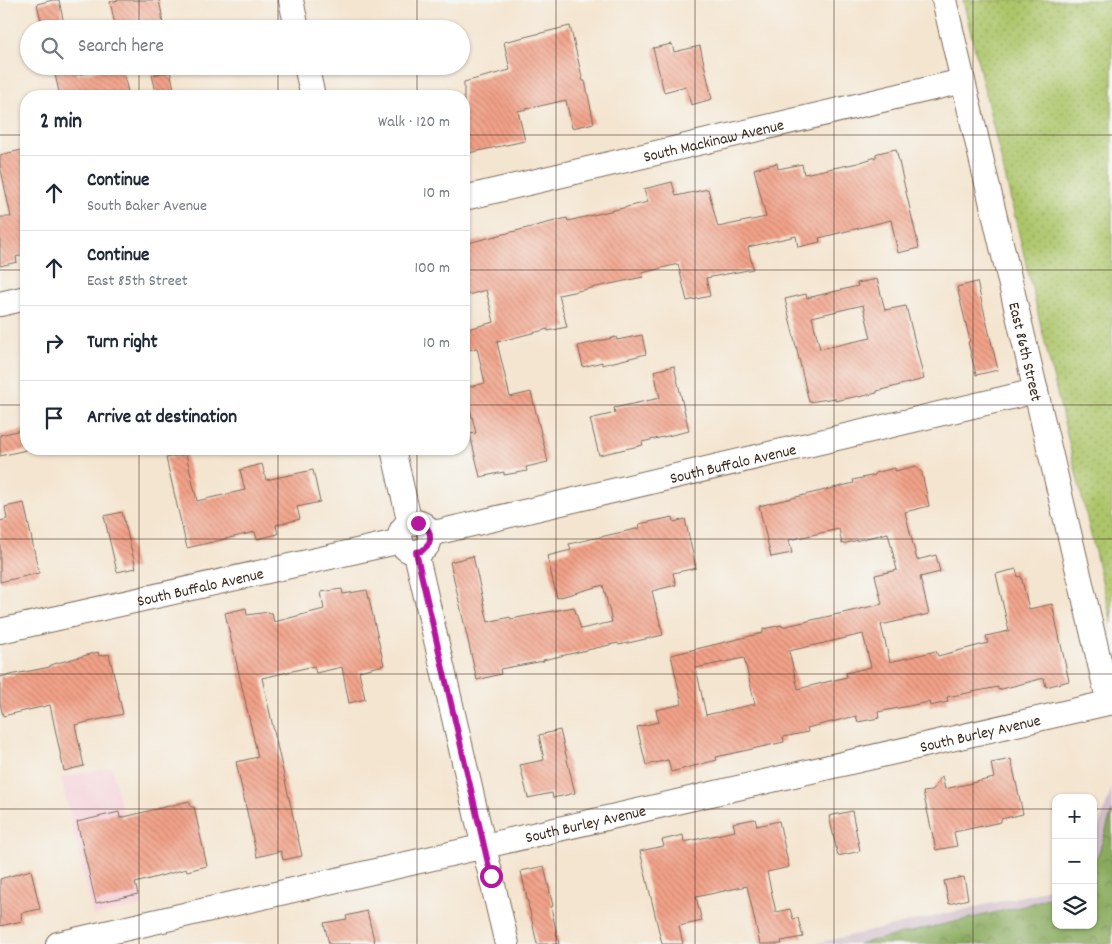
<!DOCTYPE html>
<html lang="en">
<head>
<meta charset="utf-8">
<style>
  :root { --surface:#fff; --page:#f2f2f3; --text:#1f2937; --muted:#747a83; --line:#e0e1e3 }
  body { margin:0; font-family:Dekko,sans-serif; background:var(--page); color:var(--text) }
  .controls { position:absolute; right:15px; bottom:15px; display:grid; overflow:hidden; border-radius:10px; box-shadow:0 1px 4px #0004 }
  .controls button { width:45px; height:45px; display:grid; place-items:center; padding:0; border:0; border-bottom:1px solid var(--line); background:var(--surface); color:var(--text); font:25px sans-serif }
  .stop { position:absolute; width:15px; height:15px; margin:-11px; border:4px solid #b5179e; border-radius:50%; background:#fff }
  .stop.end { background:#b5179e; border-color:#fff; box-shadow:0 1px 5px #0008 }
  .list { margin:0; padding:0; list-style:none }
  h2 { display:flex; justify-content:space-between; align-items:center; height:65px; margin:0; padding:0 20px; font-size:21px }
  h2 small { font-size:16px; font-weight:400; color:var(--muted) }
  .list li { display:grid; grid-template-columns:32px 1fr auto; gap:15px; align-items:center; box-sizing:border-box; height:75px; padding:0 20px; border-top:1px solid var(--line) }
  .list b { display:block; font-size:19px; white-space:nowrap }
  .list p { margin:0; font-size:16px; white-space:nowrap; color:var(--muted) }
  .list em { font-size:16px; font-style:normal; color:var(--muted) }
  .icon { flex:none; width:28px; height:28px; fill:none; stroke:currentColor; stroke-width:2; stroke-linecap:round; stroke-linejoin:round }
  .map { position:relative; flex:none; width:1112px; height:944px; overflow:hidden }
  .search { position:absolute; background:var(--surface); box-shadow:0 1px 4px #0004; left:20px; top:20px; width:450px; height:55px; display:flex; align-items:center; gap:12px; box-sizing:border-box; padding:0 18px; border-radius:28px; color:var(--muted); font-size:19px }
  .panel { position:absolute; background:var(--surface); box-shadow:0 1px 4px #0004; left:20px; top:90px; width:450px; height:365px; border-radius:20px }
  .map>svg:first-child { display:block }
  .built { fill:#f6cfd8 }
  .industrial { fill:#d1bdca }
  .green { fill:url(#green-dots); stroke:#747844 }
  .forest { fill:url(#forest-crowns); stroke:#626a3e }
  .building { fill:url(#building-back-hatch); fill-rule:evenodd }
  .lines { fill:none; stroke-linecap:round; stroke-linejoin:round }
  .minor-casing { stroke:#7c6b5c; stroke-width:26 }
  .minor { stroke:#fff; stroke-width:24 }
  .route { stroke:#b5179e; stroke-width:6 }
  .grid { fill:none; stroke:#3b2a1e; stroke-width:1; stroke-opacity:0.55 }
  .labels { text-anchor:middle; stroke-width:5; stroke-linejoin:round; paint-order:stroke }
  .street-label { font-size:16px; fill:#3b2a1e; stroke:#f6f6f2 }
</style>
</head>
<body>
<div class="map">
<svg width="1112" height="944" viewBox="0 0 1112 944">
  <defs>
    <pattern id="green-dots" width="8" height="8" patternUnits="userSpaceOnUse" patternTransform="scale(1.25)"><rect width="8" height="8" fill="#adc66b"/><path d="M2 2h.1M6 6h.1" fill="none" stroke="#8ea157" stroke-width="1.8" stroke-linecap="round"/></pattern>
    <pattern id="forest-crowns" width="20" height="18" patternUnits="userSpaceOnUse" patternTransform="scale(1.25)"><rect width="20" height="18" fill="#8aab5f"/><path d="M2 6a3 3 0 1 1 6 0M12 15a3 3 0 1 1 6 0" fill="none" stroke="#728b4e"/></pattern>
    <pattern id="building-back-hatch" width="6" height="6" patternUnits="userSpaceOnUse" patternTransform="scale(1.25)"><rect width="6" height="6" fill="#f3a289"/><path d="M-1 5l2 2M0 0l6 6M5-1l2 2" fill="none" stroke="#c6846f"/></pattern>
  </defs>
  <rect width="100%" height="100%" fill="#f6f6f2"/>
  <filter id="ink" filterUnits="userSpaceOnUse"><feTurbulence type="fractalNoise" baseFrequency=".02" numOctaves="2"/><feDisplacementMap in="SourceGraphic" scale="10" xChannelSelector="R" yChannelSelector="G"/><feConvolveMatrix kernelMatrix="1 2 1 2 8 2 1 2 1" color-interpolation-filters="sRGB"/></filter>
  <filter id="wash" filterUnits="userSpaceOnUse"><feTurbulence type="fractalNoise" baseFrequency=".0096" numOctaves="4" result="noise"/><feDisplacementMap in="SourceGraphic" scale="20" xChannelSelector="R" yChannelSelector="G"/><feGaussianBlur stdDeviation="1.12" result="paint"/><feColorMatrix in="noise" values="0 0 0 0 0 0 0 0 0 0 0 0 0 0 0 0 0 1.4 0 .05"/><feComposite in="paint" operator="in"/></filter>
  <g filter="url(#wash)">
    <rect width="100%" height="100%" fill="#f4e5d0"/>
    <path class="built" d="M 112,767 L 143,905 L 93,916 L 61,778 Z"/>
    <path class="industrial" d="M 1112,787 L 1112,944 L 814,944 L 1036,893 L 1056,884 L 1056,925 L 1093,925 L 1093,844 Z"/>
    <path class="green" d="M 963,0 L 1112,0 L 1112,623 Z"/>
    <path class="forest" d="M 1112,811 L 1112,944 L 858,944 L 1024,906 L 1050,897 L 1056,893 L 1056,925 L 1093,925 L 1093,860 L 1098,855 Z"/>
    <g id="blocks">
      <g class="building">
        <path d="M 53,0 L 59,0 L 65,29 L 43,29 L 37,4 Z"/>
        <path d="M 118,0 L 159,0 L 162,15 L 163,29 L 116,29 L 110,2 Z"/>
        <path d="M 570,26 L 583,81 L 585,81 L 594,123 L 572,128 L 566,100 L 518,111 L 525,141 L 464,154 L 464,82 L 510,70 L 504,42 Z"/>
        <path d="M 672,44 L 674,52 L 700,46 L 712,99 L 691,105 L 686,86 L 664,92 L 653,48 Z"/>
        <path d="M 53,66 L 74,66 L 76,75 L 122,66 L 128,92 L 108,96 L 60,96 Z"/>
        <path d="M 170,71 L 175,93 L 157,96 L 152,75 Z"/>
        <path d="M 26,149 L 26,254 L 16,257 L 17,262 L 0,266 L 0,217 L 11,217 L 0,165 L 0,155 Z"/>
        <path d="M 896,149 L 919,248 L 898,253 L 891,220 L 819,238 L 820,242 L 798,247 L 796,236 L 748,247 L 753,269 L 706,278 L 710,296 L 687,301 L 678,264 L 642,273 L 643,277 L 559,295 L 567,327 L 548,331 L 548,329 L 497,342 L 510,397 L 531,392 L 548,462 L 526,467 L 527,471 L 504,475 L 504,472 L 480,477 L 470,434 L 476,433 L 465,388 L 485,383 L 477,348 L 464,351 L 464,330 L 494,322 L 486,290 L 464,296 L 464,244 L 567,218 L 568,221 L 648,202 L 644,189 L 672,182 L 676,196 L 708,189 L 718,227 L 766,217 L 754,169 L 777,163 L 778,169 L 802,164 L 804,174 L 858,163 L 876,157 L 876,154 L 878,153 Z"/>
        <path d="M 877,279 L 885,310 L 906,306 L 924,379 L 877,391 L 877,393 L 859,397 L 858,396 L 835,401 L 835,398 L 809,402 L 785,299 L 806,294 L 807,298 L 858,286 L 857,283 ZM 863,305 L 871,338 L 820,349 L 812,317 Z"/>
        <path d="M 977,282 L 998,370 L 976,375 L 968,342 L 970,341 L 957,287 Z"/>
        <path d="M 642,335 L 646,354 L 602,365 L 602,362 L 583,367 L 578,346 L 616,337 L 617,340 Z"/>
        <path d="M 674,366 L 689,431 L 642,442 L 643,445 L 599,455 L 590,419 L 615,413 L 614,408 L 660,398 L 654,371 Z"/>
        <path d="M 26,429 L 26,450 L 0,456 L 0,435 Z"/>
        <path d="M 186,454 L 197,501 L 245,490 L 240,470 L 262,464 L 266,480 L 313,470 L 320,502 L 297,507 L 300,519 L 276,525 L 278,534 L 257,539 L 255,532 L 187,548 L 166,458 Z"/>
        <path d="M 916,466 L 922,473 L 929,506 L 905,512 L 917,560 L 936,555 L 940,572 L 920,577 L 929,614 L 881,625 L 890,662 L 936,651 L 938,656 L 988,643 L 986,636 L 1009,631 L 996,574 L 1016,569 L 1018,577 L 1021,576 L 1029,609 L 1052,604 L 1069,681 L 1046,687 L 1044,678 L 998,690 L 998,687 L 947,697 L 948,702 L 930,706 L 929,702 L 878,712 L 879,718 L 858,722 L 856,716 L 807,728 L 808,732 L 783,737 L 784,742 L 716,757 L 717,760 L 671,772 L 668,760 L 646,765 L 637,727 L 659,722 L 656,710 L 682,704 L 671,655 L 763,633 L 763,629 L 782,625 L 782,627 L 882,604 L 875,575 L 897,570 L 888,533 L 842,544 L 839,529 L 789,540 L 792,553 L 771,557 L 759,506 L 854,483 L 853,480 L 875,475 L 875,473 L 895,468 L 895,471 ZM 863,634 L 871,667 L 846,673 L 847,677 L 798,689 L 789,651 ZM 744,658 L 755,704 L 706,715 L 696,668 Z"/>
        <path d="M 24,503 L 39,573 L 0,582 L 0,521 L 7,519 L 5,507 Z"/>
        <path d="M 122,512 L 136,568 L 117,572 L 104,516 Z"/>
        <path d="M 673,517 L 674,522 L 685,519 L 696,568 L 673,573 L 676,585 L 652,591 L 663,635 L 619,645 L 618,643 L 543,660 L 544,661 L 500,669 L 501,674 L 477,680 L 450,562 L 473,556 L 488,622 L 510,617 L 511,619 L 574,607 L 581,629 L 612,622 L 603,585 L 557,598 L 547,556 L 571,550 L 569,544 L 640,528 L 639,524 Z"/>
        <path d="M 342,589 L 343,594 L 367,590 L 384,665 L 359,671 L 365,699 L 349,703 L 342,667 L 316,673 L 314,666 L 262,678 L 302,856 L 283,860 L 281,851 L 257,857 L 236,762 L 258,757 L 225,613 L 246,608 L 247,615 L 269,612 L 269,613 L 272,613 L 274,622 L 324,609 L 321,592 Z"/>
        <path d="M 98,652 L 99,656 L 109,654 L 123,714 L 75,725 L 84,766 L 64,771 L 50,705 L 3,716 L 0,703 L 0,677 L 50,667 L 50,665 Z"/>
        <path d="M 560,730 L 575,793 L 553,798 L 552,793 L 528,798 L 520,765 L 544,760 L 539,735 Z"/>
        <path d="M 1011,759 L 1023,814 L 1001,819 L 1001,822 L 954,832 L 957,846 L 936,850 L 923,792 L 932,791 L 942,776 L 945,789 L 994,778 L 991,763 Z"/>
        <path d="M 189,801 L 191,807 L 194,807 L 207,866 L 187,871 L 186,869 L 135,883 L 138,894 L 96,903 L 77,822 L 119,812 L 120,818 Z"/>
        <path d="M 852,811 L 860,851 L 838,856 L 829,816 Z"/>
        <path d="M 755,819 L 757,826 L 779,821 L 789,867 L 767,872 L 776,912 L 790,909 L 793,919 L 798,918 L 803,937 L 781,941 L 782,944 L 760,944 L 747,886 L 696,897 L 702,921 L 679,926 L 683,944 L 662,944 L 640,851 L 664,846 L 662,840 L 683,835 L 684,842 L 735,831 L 733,823 Z"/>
        <path d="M 544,866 L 553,906 L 551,907 L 559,944 L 537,944 L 521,871 Z"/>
        <path d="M 31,870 L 40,909 L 21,913 L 22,921 L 0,926 L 0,879 Z"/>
        <path d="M 964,877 L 968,899 L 949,904 L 944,881 Z"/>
        <path d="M 367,911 L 375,944 L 329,944 L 324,923 L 347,919 L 346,916 Z"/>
      </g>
    </g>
  </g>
  <g filter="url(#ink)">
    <use href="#blocks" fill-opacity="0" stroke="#7c6b5c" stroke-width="1"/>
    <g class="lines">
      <defs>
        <g id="minor">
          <path d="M 291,0 L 297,29"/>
          <path id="s1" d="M 944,0 L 1109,703"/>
          <path d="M 306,66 L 313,96"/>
          <path id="s2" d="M 464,198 L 963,81"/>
          <path d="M 0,304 L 26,298"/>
          <path d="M 393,449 L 410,524"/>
          <circle cx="415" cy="537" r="15"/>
          <path id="s3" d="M 430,534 L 1036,391"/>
          <path d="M 416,553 L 477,818 L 507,944"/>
          <path id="s4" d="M 0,631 L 401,541"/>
          <path id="s5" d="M 58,944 L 1112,702"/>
        </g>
      </defs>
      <use href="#minor" class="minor-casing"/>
      <use href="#minor" class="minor"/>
    </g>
  </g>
  <g class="lines" filter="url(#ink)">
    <path class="route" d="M 418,523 C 429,526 432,534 429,544 L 422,551 L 416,552 L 491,876"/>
  </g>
  <path class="grid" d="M 139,0 L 139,29M 278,0 L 278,29M 417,0 L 417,29M 556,0 L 556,944M 695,0 L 695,944M 834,0 L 834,944M 973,0 L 973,944M 139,66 L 139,96M 278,66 L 278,96M 417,66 L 417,96M 0,135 L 26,135M 464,135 L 1112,135M 0,270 L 26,270M 464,270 L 1112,270M 0,405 L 26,405M 464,405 L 1112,405M 139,449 L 139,944M 278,449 L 278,944M 417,449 L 417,944M 0,539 L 1112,539M 0,674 L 1112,674M 0,809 L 1056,809M 1093,809 L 1112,809"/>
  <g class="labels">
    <g class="street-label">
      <text dy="6" stroke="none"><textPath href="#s2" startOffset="256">South Mackinaw Avenue</textPath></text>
      <text dy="6" stroke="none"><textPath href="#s1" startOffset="361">East 86th Street</textPath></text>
      <text dy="6" stroke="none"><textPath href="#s3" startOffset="311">South Buffalo Avenue</textPath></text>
      <text dy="6" stroke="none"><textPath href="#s4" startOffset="205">South Buffalo Avenue</textPath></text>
      <text dy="6" stroke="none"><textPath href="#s5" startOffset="946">South Burley Avenue</textPath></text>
      <text dy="6" stroke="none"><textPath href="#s5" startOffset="541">South Burley Avenue</textPath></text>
    </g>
  </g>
</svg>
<div class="controls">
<button>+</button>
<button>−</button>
<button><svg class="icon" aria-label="layers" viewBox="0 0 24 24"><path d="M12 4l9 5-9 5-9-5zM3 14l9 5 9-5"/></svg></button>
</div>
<div class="stop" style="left:491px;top:876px"></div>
<div class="stop end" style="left:418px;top:523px"></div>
<div class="search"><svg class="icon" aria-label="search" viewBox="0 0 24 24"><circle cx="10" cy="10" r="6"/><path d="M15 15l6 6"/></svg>Search here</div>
<section class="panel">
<h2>2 min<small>Walk · 120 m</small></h2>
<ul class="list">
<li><svg class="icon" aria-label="ahead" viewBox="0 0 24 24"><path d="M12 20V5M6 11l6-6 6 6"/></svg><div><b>Continue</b><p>South Baker Avenue</p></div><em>10 m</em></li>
<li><svg class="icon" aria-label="ahead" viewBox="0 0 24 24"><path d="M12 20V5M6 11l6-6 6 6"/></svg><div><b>Continue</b><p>East 85th Street</p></div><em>100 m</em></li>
<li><svg class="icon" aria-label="right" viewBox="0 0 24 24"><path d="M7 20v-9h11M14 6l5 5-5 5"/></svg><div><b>Turn right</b></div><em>10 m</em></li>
<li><svg class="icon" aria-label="arrive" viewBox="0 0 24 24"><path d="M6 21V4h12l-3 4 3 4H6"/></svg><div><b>Arrive at destination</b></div></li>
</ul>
</section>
</div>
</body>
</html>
